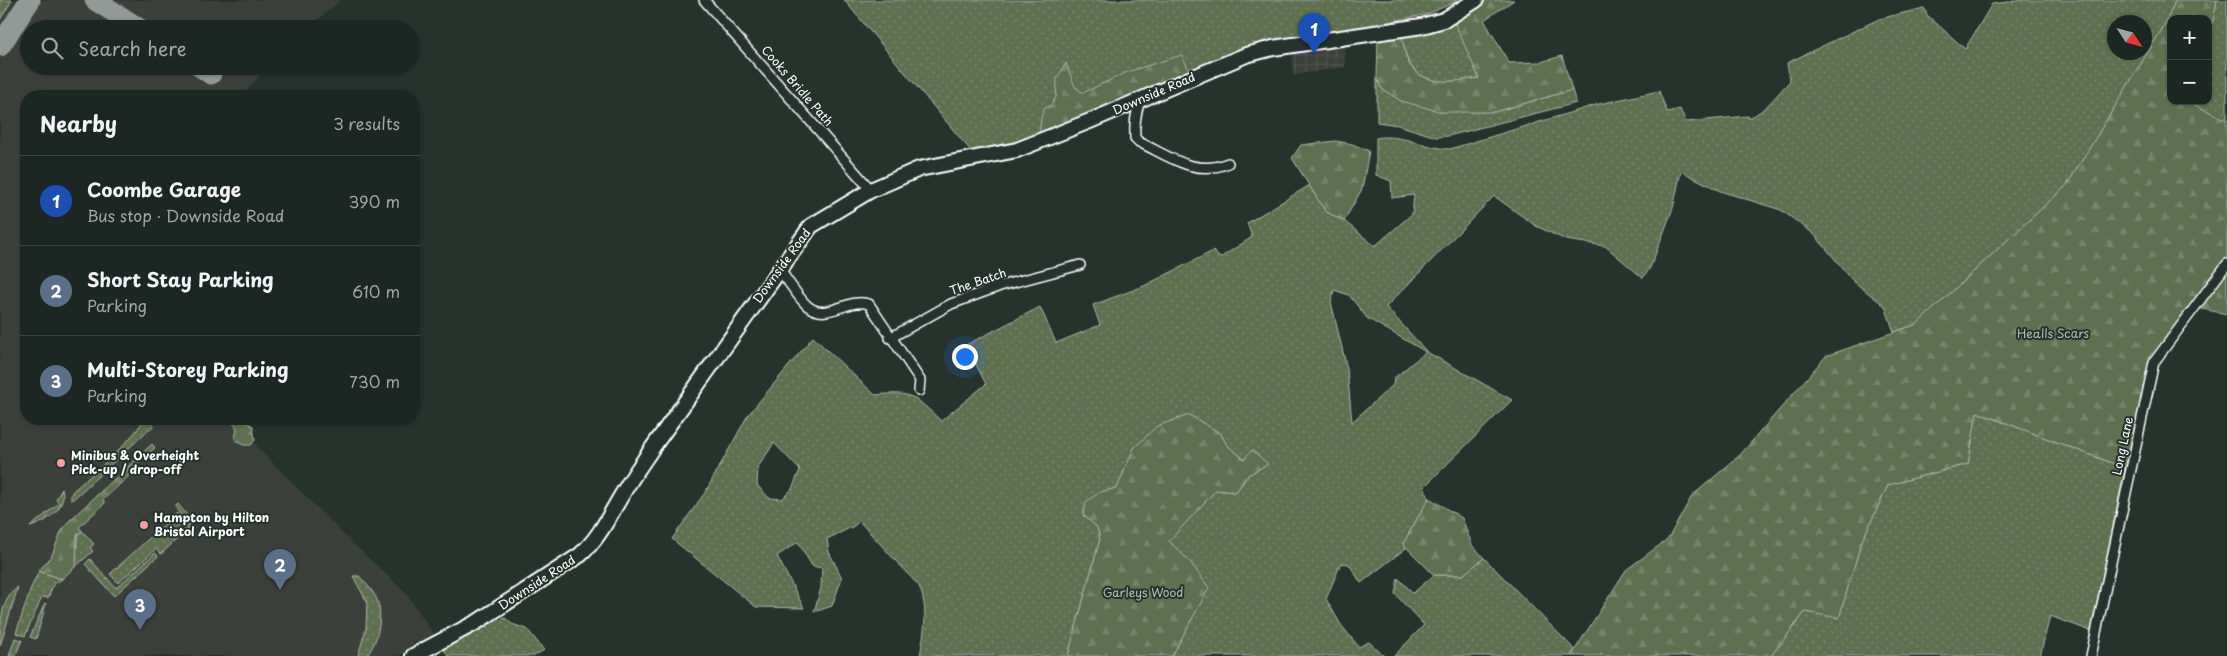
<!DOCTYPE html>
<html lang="en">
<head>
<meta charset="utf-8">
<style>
  :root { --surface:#1c2622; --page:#252e2a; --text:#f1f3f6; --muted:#a0a5a5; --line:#3a4340; --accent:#ff9aa2 }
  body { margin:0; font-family:"Playpen Sans",sans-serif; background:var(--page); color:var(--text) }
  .controls { position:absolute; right:15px; top:15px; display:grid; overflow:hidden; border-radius:10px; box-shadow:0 1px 4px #0004 }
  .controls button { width:45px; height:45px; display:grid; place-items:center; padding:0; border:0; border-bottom:1px solid var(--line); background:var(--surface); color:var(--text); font:25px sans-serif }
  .compass { position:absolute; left:2107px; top:15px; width:45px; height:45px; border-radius:50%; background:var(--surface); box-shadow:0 1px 4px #0004; rotate:126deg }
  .you { position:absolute; left:964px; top:356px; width:18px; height:18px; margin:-12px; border:4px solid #fff; border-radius:50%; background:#1a73e8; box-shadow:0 0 0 8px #1a73e833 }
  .badge { display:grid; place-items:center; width:32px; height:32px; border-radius:50%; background:var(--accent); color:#fff; font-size:16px; font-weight:700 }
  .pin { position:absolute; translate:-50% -41px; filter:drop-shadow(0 1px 2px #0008) }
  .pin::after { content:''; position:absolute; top:26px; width:18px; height:15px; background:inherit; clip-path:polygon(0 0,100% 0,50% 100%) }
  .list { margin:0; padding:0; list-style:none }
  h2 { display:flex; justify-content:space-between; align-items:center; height:65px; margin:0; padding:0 20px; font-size:21px }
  h2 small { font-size:16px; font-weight:400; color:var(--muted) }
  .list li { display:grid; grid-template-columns:32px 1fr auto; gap:15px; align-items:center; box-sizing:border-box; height:90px; padding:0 20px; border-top:1px solid var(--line) }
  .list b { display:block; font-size:19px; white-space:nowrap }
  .list p { margin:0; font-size:16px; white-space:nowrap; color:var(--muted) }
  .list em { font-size:16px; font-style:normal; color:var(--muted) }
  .icon { flex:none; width:28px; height:28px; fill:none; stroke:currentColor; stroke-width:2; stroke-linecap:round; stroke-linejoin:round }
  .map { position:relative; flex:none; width:2227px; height:656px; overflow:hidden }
  .search { position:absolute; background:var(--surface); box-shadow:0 1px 4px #0004; left:20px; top:20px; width:400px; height:55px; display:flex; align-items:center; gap:12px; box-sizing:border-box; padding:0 18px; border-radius:28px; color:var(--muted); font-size:19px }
  .panel { position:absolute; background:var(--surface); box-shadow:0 1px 4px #0004; left:20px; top:90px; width:400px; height:335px; border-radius:20px }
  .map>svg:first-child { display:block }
  .built { fill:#3a403a }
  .industrial { fill:url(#industrial-grid) }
  .grass { fill:url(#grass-dots); stroke:#afb7a8; fill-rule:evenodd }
  .forest { fill:url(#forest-firs); stroke:#afb7a8 }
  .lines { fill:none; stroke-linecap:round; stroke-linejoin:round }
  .taxiway { stroke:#929996; stroke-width:21 }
  .street-casing { stroke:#fff; stroke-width:12 }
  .secondary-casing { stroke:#fff; stroke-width:18 }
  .street { stroke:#26332d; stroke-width:9 }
  .secondary { stroke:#26332d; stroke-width:14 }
  .poi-dot { fill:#ff9aa2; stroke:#26332d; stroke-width:2 }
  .labels { text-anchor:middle; stroke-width:4; stroke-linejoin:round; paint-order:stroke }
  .street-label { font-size:12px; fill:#fff; stroke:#26332d }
  .park-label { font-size:12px; fill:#b7beb1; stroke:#26332d }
  .poi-label { font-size:12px; font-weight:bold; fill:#fff; stroke:#26332d; text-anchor:start }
</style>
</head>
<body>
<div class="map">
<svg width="2227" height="656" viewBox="0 0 2227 656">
  <defs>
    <pattern id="industrial-grid" width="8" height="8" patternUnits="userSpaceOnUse" patternTransform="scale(1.25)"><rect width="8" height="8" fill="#3a403a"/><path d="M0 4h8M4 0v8" fill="none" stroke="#4e534e"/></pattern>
    <pattern id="grass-dots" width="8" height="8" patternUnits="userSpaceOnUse" patternTransform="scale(1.25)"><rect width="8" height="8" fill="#5f6f51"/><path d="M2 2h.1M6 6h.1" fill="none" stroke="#77856b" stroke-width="1.8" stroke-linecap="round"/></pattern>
    <pattern id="forest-firs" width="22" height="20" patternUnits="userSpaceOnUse" patternTransform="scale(1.25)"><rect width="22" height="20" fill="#5f6f51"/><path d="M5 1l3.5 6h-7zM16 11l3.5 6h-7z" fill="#77856b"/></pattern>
  </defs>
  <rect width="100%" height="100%" fill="#26332d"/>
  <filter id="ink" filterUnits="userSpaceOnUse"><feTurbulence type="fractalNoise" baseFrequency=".02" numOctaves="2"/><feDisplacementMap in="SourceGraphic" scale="10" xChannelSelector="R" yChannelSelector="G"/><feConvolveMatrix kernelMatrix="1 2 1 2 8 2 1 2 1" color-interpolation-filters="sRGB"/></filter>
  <g filter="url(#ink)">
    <path class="built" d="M 0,0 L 340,0 L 308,29 L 29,29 L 29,66 L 268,66 L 242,96 L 26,96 L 26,419 L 233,419 L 262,452 L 345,536 L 406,593 L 435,636 L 420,644 L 415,642 L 399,656 L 0,656 Z"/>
    <path class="industrial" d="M 1344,42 L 1345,67 L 1293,75 L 1292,49 Z"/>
    <g class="grass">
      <path d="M 0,0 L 12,0 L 0,20 Z"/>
      <path d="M 844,0 L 1459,0 L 1428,14 L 1227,54 L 1039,136 L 998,147 L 971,151 Z"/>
      <path d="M 2025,0 L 2176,0 L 2164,26 L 2067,185 L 1917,324 L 1894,332 L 1885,306 L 1853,281 L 1814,234 L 1781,210 L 1720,191 L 1681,171 L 1673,208 L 1650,268 L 1643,278 L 1605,246 L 1566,240 L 1536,226 L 1494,196 L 1386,307 L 1427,352 L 1512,400 L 1424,487 L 1429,498 L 1403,544 L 1406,548 L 1361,583 L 1349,564 L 1341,563 L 1326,599 L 1341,625 L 1359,647 L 1369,642 L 1384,656 L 1172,656 L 1208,588 L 1191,563 L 1169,541 L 1216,490 L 1236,492 L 1248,475 L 1244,459 L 1227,445 L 1220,433 L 1189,415 L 1157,427 L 1134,448 L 1117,488 L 1100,492 L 1083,515 L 1097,527 L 1100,539 L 1068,656 L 920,656 C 924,632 929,609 919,586 L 859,521 L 854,526 L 827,539 L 829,552 L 842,578 L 832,606 L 814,612 L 821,588 L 822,568 L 812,566 L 798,542 L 777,556 L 804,608 L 756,607 L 672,539 L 706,491 L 748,415 L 813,337 L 875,395 C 913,391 914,396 941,421 L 986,384 L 966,345 L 1040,307 L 1056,343 L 1100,325 L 1093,305 L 1144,286 L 1213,251 L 1220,258 L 1252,237 L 1247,223 L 1310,185 L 1325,211 L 1344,221 L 1375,246 L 1412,214 L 1414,195 L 1392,198 L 1391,181 L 1376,175 L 1376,138 C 1400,133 1425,148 1450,149 L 1599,104 L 1659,91 L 1667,112 L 1680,109 L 1686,122 L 1748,116 L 1749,118 C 1767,110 1776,95 1790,81 L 1787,63 L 1879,19 L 1924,8 L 1927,15 L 1965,49 L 1992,4 ZM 2114,22 L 2144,22 L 2144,52 L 2114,52 ZM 1334,290 L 1349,295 L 1367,318 L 1426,352 L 1394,378 L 1393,385 L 1352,422 L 1347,369 L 1331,302 ZM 774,443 L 800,470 L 792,489 L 782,499 L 769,498 L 757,485 L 758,467 Z"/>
      <path d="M 2217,0 L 2227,0 L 2227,120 L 2186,101 L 2208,101 L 2208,27 L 2213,21 Z"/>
      <path d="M 1453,19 L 1480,78 C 1456,81 1425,88 1410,64 C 1405,57 1404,45 1402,37 L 1431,31 Z"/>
      <path d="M 1377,79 L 1382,89 L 1494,112 L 1572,90 L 1576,103 L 1448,136 L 1436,137 L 1398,125 L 1377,122 Z"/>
      <path d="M 1977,412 L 2125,468 L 2091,631 L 2050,616 L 2040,656 L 1771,656 L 1805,612 L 1839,617 L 1861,543 L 1888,485 L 1968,464 Z"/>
      <path d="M 143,419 L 155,419 L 153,426 L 71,501 L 71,494 L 74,490 C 87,479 141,433 143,419 Z"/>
      <path d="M 178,504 C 184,512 193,519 188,529 L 161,554 L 156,549 L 118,583 L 110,574 L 177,513 L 180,516 L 181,515 L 175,507 Z"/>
      <path d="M 82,531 L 94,544 L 90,548 L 93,551 L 76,566 L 77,535 Z"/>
      <path d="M 155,553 L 158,556 L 114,596 L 85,564 L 90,559 L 116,588 Z"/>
      <path d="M 1484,558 L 1575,650 L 1571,656 L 1394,656 L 1424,625 L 1395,594 L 1398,578 L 1413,593 L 1434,575 L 1463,575 Z"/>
      <path d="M 39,571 L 62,579 L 53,585 L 48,598 L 42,597 L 25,636 L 16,633 L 31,588 Z"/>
      <path d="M 353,576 L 359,576 C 364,582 370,587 374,594 C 385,610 379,643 366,656 L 358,656 L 366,628 L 367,602 Z"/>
      <path d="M 18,587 L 0,646 C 0,623 0,601 18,587 Z"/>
      <path d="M 45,603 L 46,604 L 36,639 L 30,637 Z"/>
      <path d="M 505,618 L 512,624 L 527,629 L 544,650 L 534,656 L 448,656 L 443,648 L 476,629 Z"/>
      <path d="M 15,638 L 22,640 L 15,656 L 9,656 Z"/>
    </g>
    <g class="forest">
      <path d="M 1482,0 L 1514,0 L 1484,20 L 1509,63 L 1541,62 L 1562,56 L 1572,90 L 1494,112 L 1442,112 L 1401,101 L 1382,89 L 1377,79 L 1378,37 L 1402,37 C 1404,45 1405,57 1409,64 C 1425,88 1456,81 1479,78 L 1453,19 Z"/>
      <path d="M 2176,0 L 2217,0 L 2213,21 L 2208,27 L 2208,19 L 2171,19 L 2171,101 L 2186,101 L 2227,120 L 2227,314 L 2192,307 L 2149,364 L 2125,468 L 1977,412 L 1968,464 L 1888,485 L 1861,543 L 1839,618 L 1805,612 L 1771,656 L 1571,656 L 1626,570 L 1668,539 L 1692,496 L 1740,455 L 1826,356 L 1917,324 L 2067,185 L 2164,26 Z"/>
      <path d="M 1182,55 L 1189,70 L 1039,136 L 1041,118 L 1044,109 L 1052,104 L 1056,97 L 1057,79 L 1066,63 L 1075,87 L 1083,93 L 1127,72 Z"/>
      <path d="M 1336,141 L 1352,144 L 1369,151 L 1362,189 L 1344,221 L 1325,211 L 1292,158 L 1301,145 Z"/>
      <path d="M 1189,415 L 1220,433 L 1227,445 L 1244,459 L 1252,450 L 1268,464 L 1248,475 L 1236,492 L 1216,490 L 1169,541 L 1191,563 L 1209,588 L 1172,656 L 1068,656 L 1100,539 L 1097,527 L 1083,515 L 1086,502 L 1100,492 L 1117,488 L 1134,448 L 1157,426 Z"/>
      <path d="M 229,419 L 241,419 L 253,426 L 255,440 L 251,445 L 243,445 L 235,439 L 237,428 Z"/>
      <path d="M 152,444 L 155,448 L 135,465 L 137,468 L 103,500 L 105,503 L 79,527 L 82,531 L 77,535 L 76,566 L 62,579 L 39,571 L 52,555 L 61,532 L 68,522 Z"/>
      <path d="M 62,489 C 68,507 46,523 30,527 L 59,503 L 56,499 Z"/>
      <path d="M 1429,498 L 1462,518 L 1472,545 L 1484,558 L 1463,575 L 1434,575 L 1403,544 Z"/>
    </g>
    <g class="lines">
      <g class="taxiway">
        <path d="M 95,0 L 140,29"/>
        <path d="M 0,46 L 30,0"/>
        <path d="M 199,66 L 211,74"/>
      </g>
      <defs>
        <g id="street">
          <path d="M 704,0 L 871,190"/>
          <path d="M 1140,100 C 1136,112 1134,124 1135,138 L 1139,142 C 1169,156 1195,177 1228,163"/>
          <path d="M 780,270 C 786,278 801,302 809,307 C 828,321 848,297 869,304 L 920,380 L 919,391"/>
          <path d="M 890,338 L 951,304 L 1000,286 L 1080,265"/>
          <path d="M 2091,656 L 2154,362 L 2227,264"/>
        </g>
        <path id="secondary" d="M 413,656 L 477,622 L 580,555 C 600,537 609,516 623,493 C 632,477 643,462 653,447 L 811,226 L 871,190 L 919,169 L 1017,150 L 1090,121 L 1246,55 L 1273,48 L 1422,26 L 1444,20 L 1476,0"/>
      </defs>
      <use href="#street" class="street-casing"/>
      <use href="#secondary" class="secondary-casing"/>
      <use href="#street" class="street"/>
      <use href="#secondary" class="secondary"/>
    </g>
  </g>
  <g class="poi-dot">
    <circle cx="61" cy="463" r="5"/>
    <circle cx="144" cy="525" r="5"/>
  </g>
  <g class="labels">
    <g class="street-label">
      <text transform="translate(797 86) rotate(49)" y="4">Cooks Bridle Path</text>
      <text transform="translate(1154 94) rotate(-23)" y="4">Downside Road</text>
      <text transform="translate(782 266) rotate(-54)" y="4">Downside Road</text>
      <text transform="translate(978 282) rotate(-19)" y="4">The Batch</text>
      <text transform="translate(2123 446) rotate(-78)" y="4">Long Lane</text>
      <text transform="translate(537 583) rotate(-33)" y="4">Downside Road</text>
    </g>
    <g class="park-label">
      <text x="2053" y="338">Healls Scars</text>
      <text x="1143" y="597">Garleys Wood</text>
    </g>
    <g class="poi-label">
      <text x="71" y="460">Minibus &amp; Overheight<tspan x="71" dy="14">Pick-up / drop-off</tspan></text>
      <text x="154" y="522">Hampton by Hilton<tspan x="154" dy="14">Bristol Airport</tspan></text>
    </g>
  </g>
</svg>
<div class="controls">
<button>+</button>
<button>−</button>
</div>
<svg class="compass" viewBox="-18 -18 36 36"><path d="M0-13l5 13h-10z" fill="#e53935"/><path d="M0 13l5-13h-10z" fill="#a0a5a5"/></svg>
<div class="you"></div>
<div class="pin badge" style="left:1314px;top:54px;background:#1a4fb4">1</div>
<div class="pin badge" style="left:280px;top:590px;background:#5c6f8a">2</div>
<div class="pin badge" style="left:140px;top:630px;background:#5c6f8a">3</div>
<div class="search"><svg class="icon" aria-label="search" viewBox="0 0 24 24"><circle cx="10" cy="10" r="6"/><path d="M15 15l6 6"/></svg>Search here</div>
<section class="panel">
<h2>Nearby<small>3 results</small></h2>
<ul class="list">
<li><span class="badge" style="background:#1a4fb4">1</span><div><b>Coombe Garage</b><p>Bus stop · Downside Road</p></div><em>390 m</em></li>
<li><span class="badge" style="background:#5c6f8a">2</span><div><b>Short Stay Parking</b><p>Parking</p></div><em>610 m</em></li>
<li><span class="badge" style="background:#5c6f8a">3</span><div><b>Multi-Storey Parking</b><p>Parking</p></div><em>730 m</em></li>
</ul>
</section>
</div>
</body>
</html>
